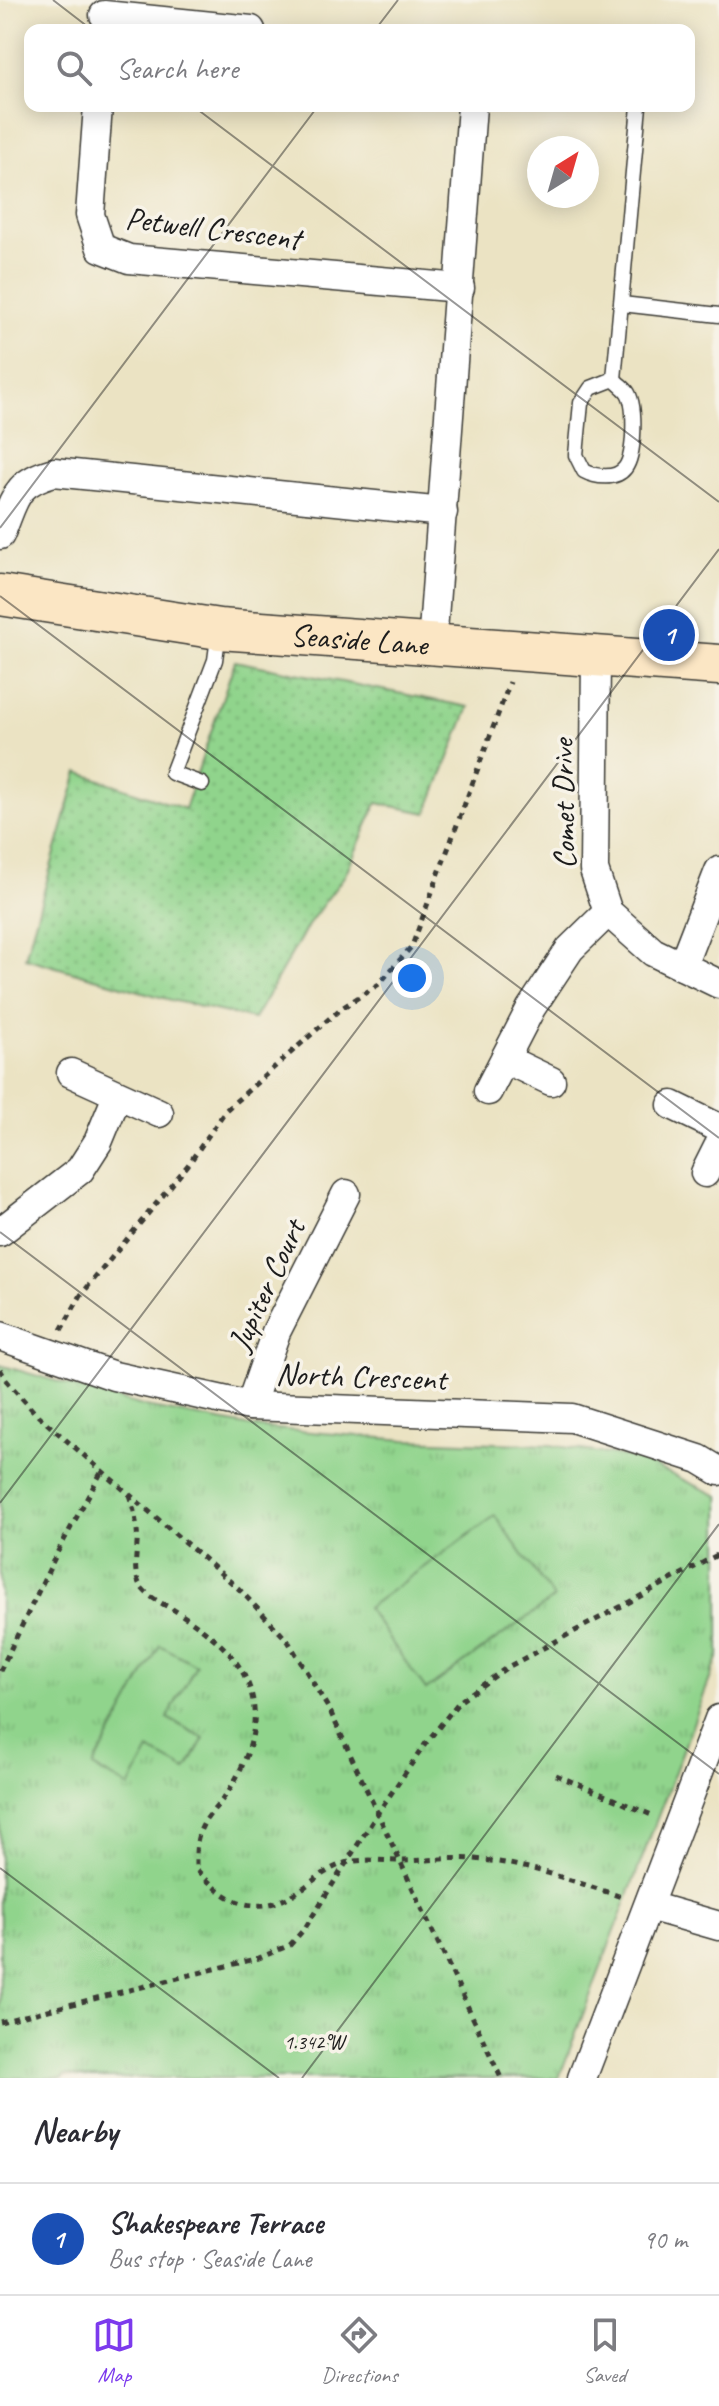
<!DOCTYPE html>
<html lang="en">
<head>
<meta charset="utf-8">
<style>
  :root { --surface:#fff; --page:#f7f7f7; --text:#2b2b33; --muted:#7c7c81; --line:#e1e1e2; --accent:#7c3aed }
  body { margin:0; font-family:Caveat,sans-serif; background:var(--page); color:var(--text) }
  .compass { position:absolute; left:527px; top:136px; width:72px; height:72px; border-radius:50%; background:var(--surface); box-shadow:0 4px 20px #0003; rotate:37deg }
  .you { position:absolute; left:412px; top:978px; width:28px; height:28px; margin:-20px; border:6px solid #fff; border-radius:50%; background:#1a73e8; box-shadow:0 0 0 12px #1a73e833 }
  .badge { display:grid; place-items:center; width:52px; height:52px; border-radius:50%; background:var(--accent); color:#fff; font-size:26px; font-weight:700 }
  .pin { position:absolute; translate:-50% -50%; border:4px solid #fff; box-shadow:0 2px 8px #0006 }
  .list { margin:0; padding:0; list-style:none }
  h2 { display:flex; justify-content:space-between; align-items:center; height:104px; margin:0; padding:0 32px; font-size:34px }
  h2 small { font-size:26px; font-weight:400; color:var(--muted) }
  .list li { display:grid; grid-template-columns:52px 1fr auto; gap:24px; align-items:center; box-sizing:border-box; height:112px; padding:0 32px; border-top:2px solid var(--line) }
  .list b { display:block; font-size:30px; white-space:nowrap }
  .list p { margin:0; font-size:26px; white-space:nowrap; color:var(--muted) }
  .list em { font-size:26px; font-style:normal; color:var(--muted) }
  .icon { flex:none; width:44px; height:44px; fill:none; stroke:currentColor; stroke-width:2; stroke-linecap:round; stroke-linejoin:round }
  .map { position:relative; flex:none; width:719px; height:2078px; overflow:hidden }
  .search { position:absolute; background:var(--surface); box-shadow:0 4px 20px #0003; left:24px; right:24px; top:24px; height:88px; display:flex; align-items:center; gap:20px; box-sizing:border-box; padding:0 28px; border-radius:16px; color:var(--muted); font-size:30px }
  .sheet { height:216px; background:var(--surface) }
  nav { display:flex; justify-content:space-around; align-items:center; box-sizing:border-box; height:112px; border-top:2px solid var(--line); background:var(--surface); font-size:22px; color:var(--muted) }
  nav a { display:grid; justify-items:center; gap:4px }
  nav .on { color:var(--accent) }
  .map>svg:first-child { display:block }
  .grass { fill:url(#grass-dots); stroke:#567854; stroke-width:2 }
  .park { fill:url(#park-tufts); stroke:#567854; stroke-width:2 }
  .pitch { fill:#90d48c; stroke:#567854; stroke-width:2 }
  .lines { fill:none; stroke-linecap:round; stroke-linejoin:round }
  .lane-casing { stroke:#3b3a35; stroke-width:17 }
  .street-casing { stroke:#3b3a35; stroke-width:31 }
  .secondary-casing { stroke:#3b3a35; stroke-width:43 }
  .path { stroke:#3b3a35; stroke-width:5; stroke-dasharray:6 6; stroke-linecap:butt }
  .lane { stroke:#fff; stroke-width:14 }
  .street { stroke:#fff; stroke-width:28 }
  .secondary { stroke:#fbe6c4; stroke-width:40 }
  .ticks { fill:none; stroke:#1c1c1c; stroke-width:2; stroke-opacity:0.45 }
  .labels { text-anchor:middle; stroke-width:7; stroke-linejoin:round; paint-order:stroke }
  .street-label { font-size:32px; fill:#1c1c1c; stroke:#f7f3e8 }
  .ticks-label { font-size:20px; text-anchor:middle; fill:#1c1c1c; stroke:#f7f3e8; stroke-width:7; stroke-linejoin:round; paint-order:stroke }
</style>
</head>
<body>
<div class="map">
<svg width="719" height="2078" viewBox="0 0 719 2078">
  <defs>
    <pattern id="grass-dots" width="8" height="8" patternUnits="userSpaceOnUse" patternTransform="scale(2)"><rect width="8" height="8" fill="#90d48c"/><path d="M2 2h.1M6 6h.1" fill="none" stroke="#7cb578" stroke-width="1.8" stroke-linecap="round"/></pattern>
    <pattern id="park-tufts" width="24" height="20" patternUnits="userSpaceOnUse" patternTransform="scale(2)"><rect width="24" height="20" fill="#90d48c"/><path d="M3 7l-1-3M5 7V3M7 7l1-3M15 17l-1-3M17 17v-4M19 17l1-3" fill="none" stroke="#7cb578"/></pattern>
  </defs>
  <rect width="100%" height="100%" fill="#f7f3e8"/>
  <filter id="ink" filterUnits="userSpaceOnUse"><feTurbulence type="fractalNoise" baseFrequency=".0125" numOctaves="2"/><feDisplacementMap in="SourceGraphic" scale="16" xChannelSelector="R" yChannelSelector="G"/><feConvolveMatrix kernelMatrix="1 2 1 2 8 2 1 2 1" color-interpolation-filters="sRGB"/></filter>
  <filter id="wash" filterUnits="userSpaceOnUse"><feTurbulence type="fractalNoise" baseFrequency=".006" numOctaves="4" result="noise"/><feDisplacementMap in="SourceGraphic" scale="32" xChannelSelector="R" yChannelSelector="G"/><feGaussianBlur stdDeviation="1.8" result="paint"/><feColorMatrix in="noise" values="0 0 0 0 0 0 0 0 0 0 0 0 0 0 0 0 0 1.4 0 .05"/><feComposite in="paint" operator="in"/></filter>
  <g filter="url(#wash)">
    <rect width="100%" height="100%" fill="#ebe3c3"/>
    <path class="grass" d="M 235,661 L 469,707 L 427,813 L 377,803 L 345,875 L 310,922 L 254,1019 L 171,1000 L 25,958 L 78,772 L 185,809 Z"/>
    <path class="park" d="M 0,1365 L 146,1407 L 252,1427 L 406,1440 L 550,1445 L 638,1459 L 719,1496 L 719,1655 L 559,2078 L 86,2078 L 65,2075 L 62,2078 L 0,2078 Z"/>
    <g class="pitch">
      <path d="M 495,1516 L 554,1598 L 426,1690 L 367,1608 Z"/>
      <path d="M 160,1645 L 196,1665 L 167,1718 L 204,1738 L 186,1770 L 149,1750 L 129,1787 L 93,1767 Z"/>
    </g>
  </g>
  <g filter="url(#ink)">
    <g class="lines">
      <defs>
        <g id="lane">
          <path d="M 622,304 L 719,315"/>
          <path d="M 614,379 L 639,106"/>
          <path d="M 614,379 C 618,384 625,388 628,393 C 636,407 635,455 625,468 C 616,480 595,477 584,471 L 576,455 L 581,403 L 591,388 Z"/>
          <path d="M 202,784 L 172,773 L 215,660 L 219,630"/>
        </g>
        <g id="street">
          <path d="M 104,15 L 251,30"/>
          <path d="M 98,106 L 90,215 L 101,248 L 129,259 L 460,288"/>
          <path d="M 0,535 C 15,500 13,483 54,472 L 443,512"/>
          <path d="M 432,645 L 472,106"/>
          <path d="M 596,656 L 594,870 L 608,912 L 653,952 L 719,984"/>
          <path d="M 682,966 L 719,871"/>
          <path d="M 505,1059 L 551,1081"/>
          <path d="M 71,1073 L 159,1113"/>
          <path d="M 488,1091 L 531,1008 L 570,949 L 608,912"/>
          <path d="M 672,1105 L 719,1128"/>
          <path d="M 705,1173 L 719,1145"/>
          <path d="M 0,1232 L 80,1170 L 98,1142 L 117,1096"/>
          <path d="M 0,1336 L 114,1376 L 250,1406 L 572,1418 L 699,1459 L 719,1471"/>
          <path d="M 250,1406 L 276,1332 L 346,1194"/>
          <path d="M 649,1906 L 719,1926"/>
          <path d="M 582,2078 L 719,1719"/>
        </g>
        <g id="secondary">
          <path id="s1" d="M 0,595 L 219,629 L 719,665"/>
        </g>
      </defs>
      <use href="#lane" class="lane-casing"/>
      <use href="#street" class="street-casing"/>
      <use href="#secondary" class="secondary-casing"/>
      <g class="path">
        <path d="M 61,1330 L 81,1295 L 188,1165 L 226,1110 L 339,1010 L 379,984 L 412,946 L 510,682"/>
        <path d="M 0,1369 L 6,1380 L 36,1414 L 239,1589 L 288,1641 L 330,1711 L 501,2078"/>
        <path d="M 129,1495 C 133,1506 136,1518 137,1530 C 139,1547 131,1570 140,1585 C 146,1596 163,1604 174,1610 C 216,1636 258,1669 254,1723 C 253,1746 240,1773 228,1792 C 220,1804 208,1814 202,1827 C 195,1840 196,1855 196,1869 C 210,1884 230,1903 252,1905 C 292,1909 312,1873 345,1863 C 363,1858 382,1861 400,1861 C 424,1861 450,1857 474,1859 C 529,1864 570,1880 622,1897"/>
        <path d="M 0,1671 L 57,1553 L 102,1471"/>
        <path d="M 556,1775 L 654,1816"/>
        <path d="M 0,2022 L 259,1958 L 290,1945 L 305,1928 L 379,1811 L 426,1743 L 459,1702 L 506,1668 L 719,1554"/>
      </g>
      <use href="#lane" class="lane"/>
      <use href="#street" class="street"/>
      <use href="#secondary" class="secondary"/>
    </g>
  </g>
  <path class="ticks" d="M 53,0 L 92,30M 375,30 L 398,0M 193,106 L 719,502M 0,528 L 318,106M 0,596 L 719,1138M 0,1232 L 719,1774M 0,1503 L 719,549M 0,1868 L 279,2078M 302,2078 L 719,1524"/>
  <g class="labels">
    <g class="street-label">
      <text transform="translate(213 228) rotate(7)" y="11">Petwell Crescent</text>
      <text dy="11" stroke="none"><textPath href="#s1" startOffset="362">Seaside Lane</textPath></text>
      <text transform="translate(563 804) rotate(-91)" y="11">Comet Drive</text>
      <text transform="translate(266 1285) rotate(-65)" y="11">Jupiter Court</text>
      <text transform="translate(361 1376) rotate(2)" y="11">North Crescent</text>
    </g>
  </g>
  <g class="ticks-label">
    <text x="314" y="2049">1.342°W</text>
  </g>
</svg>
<svg class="compass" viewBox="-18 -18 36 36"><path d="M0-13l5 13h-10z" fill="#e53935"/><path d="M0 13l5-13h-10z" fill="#7c7c81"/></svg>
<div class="you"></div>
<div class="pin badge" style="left:669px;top:635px;background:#1a4fb4">1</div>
<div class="search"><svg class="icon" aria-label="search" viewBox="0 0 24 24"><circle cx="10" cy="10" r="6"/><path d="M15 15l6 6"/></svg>Search here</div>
</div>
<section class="sheet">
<h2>Nearby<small></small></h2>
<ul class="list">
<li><span class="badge" style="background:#1a4fb4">1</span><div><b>Shakespeare Terrace</b><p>Bus stop · Seaside Lane</p></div><em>90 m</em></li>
</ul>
</section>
<nav>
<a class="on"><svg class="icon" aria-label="map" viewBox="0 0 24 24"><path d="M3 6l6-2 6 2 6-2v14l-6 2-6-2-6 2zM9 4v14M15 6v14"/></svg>Map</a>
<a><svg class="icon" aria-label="directions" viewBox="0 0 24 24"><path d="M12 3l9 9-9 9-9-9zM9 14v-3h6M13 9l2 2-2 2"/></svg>Directions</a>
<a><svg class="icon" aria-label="saved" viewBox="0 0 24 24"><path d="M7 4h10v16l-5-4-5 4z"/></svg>Saved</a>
</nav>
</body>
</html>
